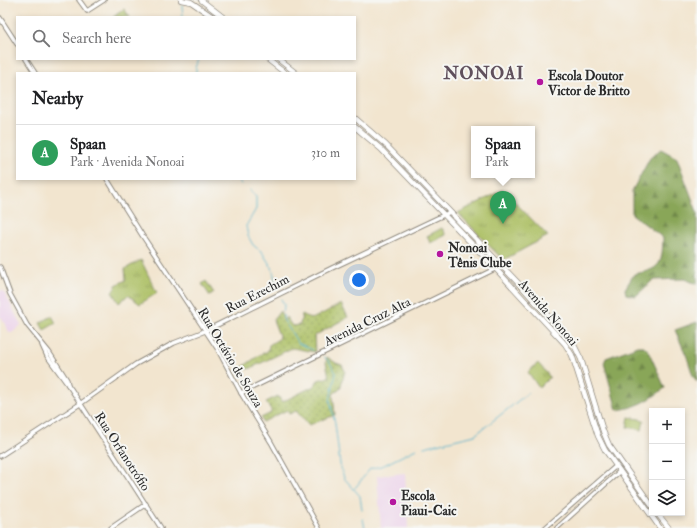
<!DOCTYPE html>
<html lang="en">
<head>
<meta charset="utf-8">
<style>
  :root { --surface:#fff; --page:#f6f6f6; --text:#202124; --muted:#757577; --line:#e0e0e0; --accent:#ea580c }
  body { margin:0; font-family:"IM FELL Double Pica",serif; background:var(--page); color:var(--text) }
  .controls { position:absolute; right:12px; bottom:12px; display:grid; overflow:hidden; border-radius:0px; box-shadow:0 2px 6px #0003 }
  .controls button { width:36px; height:36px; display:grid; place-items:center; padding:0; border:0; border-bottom:1px solid var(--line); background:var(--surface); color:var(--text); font:20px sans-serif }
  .you { position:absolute; left:359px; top:280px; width:14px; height:14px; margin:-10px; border:3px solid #fff; border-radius:50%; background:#1a73e8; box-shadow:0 0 0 6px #1a73e833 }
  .badge { display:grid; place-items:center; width:26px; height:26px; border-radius:50%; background:var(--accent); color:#fff; font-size:13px; font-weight:700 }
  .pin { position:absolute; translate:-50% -33px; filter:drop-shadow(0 1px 2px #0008) }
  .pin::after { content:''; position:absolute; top:21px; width:14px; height:12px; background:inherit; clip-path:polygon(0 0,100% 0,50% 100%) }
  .popup { position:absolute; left:471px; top:126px; width:64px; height:52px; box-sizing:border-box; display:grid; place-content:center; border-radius:0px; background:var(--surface); filter:drop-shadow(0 1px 3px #0005); font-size:13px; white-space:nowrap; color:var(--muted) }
  .popup b { font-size:15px; color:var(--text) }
  .popup::after { content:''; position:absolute; left:50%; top:100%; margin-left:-8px; border:8px solid transparent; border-top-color:var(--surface) }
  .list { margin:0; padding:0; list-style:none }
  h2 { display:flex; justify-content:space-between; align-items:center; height:52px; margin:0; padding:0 16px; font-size:17px }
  h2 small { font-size:13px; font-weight:400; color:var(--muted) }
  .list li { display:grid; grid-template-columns:26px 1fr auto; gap:12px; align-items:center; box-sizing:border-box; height:56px; padding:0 16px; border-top:1px solid var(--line) }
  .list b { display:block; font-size:15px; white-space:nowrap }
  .list p { margin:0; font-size:13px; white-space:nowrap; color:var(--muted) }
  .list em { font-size:13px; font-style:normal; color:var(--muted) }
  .icon { flex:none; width:22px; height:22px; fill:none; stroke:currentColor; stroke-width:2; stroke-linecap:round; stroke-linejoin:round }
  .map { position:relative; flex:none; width:697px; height:528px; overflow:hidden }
  .search { position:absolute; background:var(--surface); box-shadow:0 2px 6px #0003; left:16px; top:16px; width:340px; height:44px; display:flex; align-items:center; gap:10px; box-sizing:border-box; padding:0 14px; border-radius:0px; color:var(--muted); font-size:15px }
  .panel { position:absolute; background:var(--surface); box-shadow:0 2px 6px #0003; left:16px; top:72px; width:340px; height:108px; border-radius:0px }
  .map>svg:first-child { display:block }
  .built { fill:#ecd1ea }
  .grass { fill:url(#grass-dots); stroke:#6c7547 }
  .forest { fill:url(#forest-firs); stroke:#5a6842 }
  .park { fill:url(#park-tufts); stroke:#6c7547 }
  .garden { fill:#acbf63; stroke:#6c7547 }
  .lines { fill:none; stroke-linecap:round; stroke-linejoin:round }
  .stream { stroke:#4db0cc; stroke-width:1 }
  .minor-casing { stroke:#8e887d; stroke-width:5.5 }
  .major-casing { stroke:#8e887d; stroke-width:6 }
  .minor { stroke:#fff; stroke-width:3.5 }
  .major { stroke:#fff; stroke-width:4.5 }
  .poi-dot { fill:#b5179e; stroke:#f6f6f2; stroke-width:1.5 }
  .labels { text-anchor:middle; stroke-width:4; stroke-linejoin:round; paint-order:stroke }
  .poi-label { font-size:13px; font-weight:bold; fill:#2b2b2b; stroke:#f6f6f2; text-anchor:start }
  .street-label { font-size:13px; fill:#2b2b2b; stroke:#f6f6f2 }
  .district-label { font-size:17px; font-weight:bold; letter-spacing:1px; fill:#60505c; stroke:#f6f6f2 }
</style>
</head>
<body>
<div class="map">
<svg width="697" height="528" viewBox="0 0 697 528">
  <defs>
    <pattern id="grass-dots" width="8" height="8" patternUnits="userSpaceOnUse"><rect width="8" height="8" fill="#acbf63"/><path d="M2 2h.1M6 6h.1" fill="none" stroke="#8c9b52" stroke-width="1.8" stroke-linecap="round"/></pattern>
    <pattern id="forest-firs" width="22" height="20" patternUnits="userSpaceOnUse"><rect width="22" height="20" fill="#89a659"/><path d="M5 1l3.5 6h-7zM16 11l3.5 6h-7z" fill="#70874a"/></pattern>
    <pattern id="park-tufts" width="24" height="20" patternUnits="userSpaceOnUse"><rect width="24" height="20" fill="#acbf63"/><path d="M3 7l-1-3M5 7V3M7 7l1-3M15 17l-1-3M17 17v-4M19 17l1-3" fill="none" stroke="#8c9b52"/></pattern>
  </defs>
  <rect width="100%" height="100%" fill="#f6f6f2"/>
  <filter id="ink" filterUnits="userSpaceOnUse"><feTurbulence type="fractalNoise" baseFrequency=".025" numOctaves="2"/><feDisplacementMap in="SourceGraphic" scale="8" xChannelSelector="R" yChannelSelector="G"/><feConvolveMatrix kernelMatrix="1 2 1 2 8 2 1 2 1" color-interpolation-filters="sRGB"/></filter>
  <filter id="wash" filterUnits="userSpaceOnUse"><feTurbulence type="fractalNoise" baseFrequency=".012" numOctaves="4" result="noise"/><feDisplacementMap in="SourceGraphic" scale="16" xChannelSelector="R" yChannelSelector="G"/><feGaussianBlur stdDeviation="0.9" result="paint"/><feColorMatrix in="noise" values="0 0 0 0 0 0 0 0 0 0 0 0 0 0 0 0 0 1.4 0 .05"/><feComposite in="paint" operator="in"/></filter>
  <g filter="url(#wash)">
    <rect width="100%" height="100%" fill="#f2e5cf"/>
    <g class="built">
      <path d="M 3,290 L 21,325 L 12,333 L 9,332 L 2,318 L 0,317 L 0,291 Z"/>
      <path d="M 405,473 L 408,528 L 381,528 L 377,476 Z"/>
    </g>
    <g class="grass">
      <path d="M 124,9 L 130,17 L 113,17 Z"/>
      <path d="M 341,304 L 348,317 L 314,336 L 315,352 L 292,348 L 251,368 L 237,371 L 261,354 L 268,351 L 269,345 L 280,338 L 273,320 L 280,311 L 284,321 L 286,317 L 292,326 L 300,325 L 302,314 L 312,319 Z"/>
      <path d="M 327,357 L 336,363 L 342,365 L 345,371 L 340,389 L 333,394 L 335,415 L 309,425 L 296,411 L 289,414 L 287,410 L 263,422 L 261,418 L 271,413 L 271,410 L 266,402 L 278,396 L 282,402 L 314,386 L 318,380 L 329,377 L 326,362 Z"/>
    </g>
    <g class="forest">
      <path d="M 661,149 L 677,158 L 697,212 L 697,284 L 684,279 L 653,280 L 636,296 L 626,294 L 625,289 L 634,274 C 661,269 662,265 663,238 L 632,214 L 632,191 L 650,158 Z"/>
      <path d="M 697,322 L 697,382 L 693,376 L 687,357 L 675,330 Z"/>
      <path d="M 638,346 L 644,346 L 648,350 L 665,388 C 650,400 636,408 617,410 L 604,363 L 606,358 Z"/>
    </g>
    <g class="park">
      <path d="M 503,190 L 548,236 L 503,260 L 458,213 Z"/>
      <path d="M 141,260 L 157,293 L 140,304 L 128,295 L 119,303 L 112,292 L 116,287 L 116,285 L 126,280 L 125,269 Z"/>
      <path d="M 538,363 L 550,377 L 539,388 L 528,372 Z"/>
    </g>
    <g class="garden">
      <path d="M 442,228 L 446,235 L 430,243 L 427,236 Z"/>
      <path d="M 206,281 L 214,293 L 210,296 L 202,284 Z"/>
      <path d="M 52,316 L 56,323 L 44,330 L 40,323 Z"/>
      <path d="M 629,417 L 644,420 L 642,430 L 627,427 Z"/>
    </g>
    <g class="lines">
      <g class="stream">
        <path d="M 182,6 L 183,17"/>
        <path d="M 196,73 L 196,68 L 199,59"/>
        <path d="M 238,179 L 241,184"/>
        <path d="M 250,190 L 256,197 L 256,209 L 246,226 L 248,236 L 253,245 L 262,252 L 272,268 L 277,287"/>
        <path d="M 281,299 L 284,304 L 283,319 L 298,343 L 313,350"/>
        <path d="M 324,357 L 329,361 L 336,373 L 330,400 L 335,423 L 340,464 L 344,478 L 360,496 L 362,510"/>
        <path d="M 424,447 L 475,435 L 528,393"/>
        <path d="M 355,488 L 370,469 L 384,465 L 416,449"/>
        <path d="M 363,519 L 365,528"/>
      </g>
    </g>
  </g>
  <g filter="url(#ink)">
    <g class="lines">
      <defs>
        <g id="minor">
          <path d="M 79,0 L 87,11 L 104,0"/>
          <path d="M 0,18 L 17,44"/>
          <path d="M 26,59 L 35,73"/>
          <path d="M 107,179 L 142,235 L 217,348 L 241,393 L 271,442 L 319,528"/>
          <path d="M 0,267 L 10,294 L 27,325 L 49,352 L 67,380 L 68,385"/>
          <path d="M 42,345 L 47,356 L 71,389 L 161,528"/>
          <path d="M 241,393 L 501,266"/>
          <path d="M 0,456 L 80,404 L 136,364 L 174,343 L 205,331 L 332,268 L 450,212"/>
          <path d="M 111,528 L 146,504"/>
          <path d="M 545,528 L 616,466"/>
          <path d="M 557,528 L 620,471"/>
        </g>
        <g id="major">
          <path d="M 181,0 L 191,2 L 213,17"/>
          <path d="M 201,0 L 223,17"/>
          <path d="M 267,59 L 285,73"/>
          <path d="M 278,59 L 296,73"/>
          <path d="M 355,118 L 386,145 L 523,288 L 574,345 L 581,359 L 603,431 L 609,445 L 652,506"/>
          <path d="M 355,127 L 381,149 L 495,268 L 565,344 L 572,355 L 598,436 L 605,450 L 660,528"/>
          <path d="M 657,513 L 669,528"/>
        </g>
      </defs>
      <use href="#minor" class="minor-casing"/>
      <use href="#major" class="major-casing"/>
      <use href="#minor" class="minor"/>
      <use href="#major" class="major"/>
    </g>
  </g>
  <g class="poi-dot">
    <circle cx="540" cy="82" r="4"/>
    <circle cx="440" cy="254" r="4"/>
    <circle cx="393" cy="502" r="4"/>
  </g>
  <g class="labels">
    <g class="poi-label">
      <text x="548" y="80">Escola Doutor<tspan x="548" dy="15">Victor de Britto</tspan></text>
      <text x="448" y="252">Nonoai<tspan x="448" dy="15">Tênis Clube</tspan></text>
      <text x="401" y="500">Escola<tspan x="401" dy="15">Piaui-Caic</tspan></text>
    </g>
    <g class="street-label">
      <text transform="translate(257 293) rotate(-27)" y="5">Rua Erechim</text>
      <text transform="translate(549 312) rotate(49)" y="5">Avenida Nonoai</text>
      <text transform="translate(367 321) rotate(-26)" y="5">Avenida Cruz Alta</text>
      <text transform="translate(231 357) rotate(59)" y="5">Rua Octávio de Souza</text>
      <text transform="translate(123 451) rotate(57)" y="5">Rua Orfanotrófio</text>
    </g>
    <g class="district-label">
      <text x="484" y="79">NONOAI</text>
    </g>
  </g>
</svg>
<div class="controls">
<button>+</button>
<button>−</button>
<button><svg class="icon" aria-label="layers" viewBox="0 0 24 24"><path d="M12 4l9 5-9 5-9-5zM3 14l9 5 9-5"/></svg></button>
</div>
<div class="you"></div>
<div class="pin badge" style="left:503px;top:224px;background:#2e9e5b">A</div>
<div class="popup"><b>Spaan</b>Park</div>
<div class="search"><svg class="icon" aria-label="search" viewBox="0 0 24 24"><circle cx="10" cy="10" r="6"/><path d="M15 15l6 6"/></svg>Search here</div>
<section class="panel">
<h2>Nearby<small></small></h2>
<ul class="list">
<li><span class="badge" style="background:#2e9e5b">A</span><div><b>Spaan</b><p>Park · Avenida Nonoai</p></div><em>310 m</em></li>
</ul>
</section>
</div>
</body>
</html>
